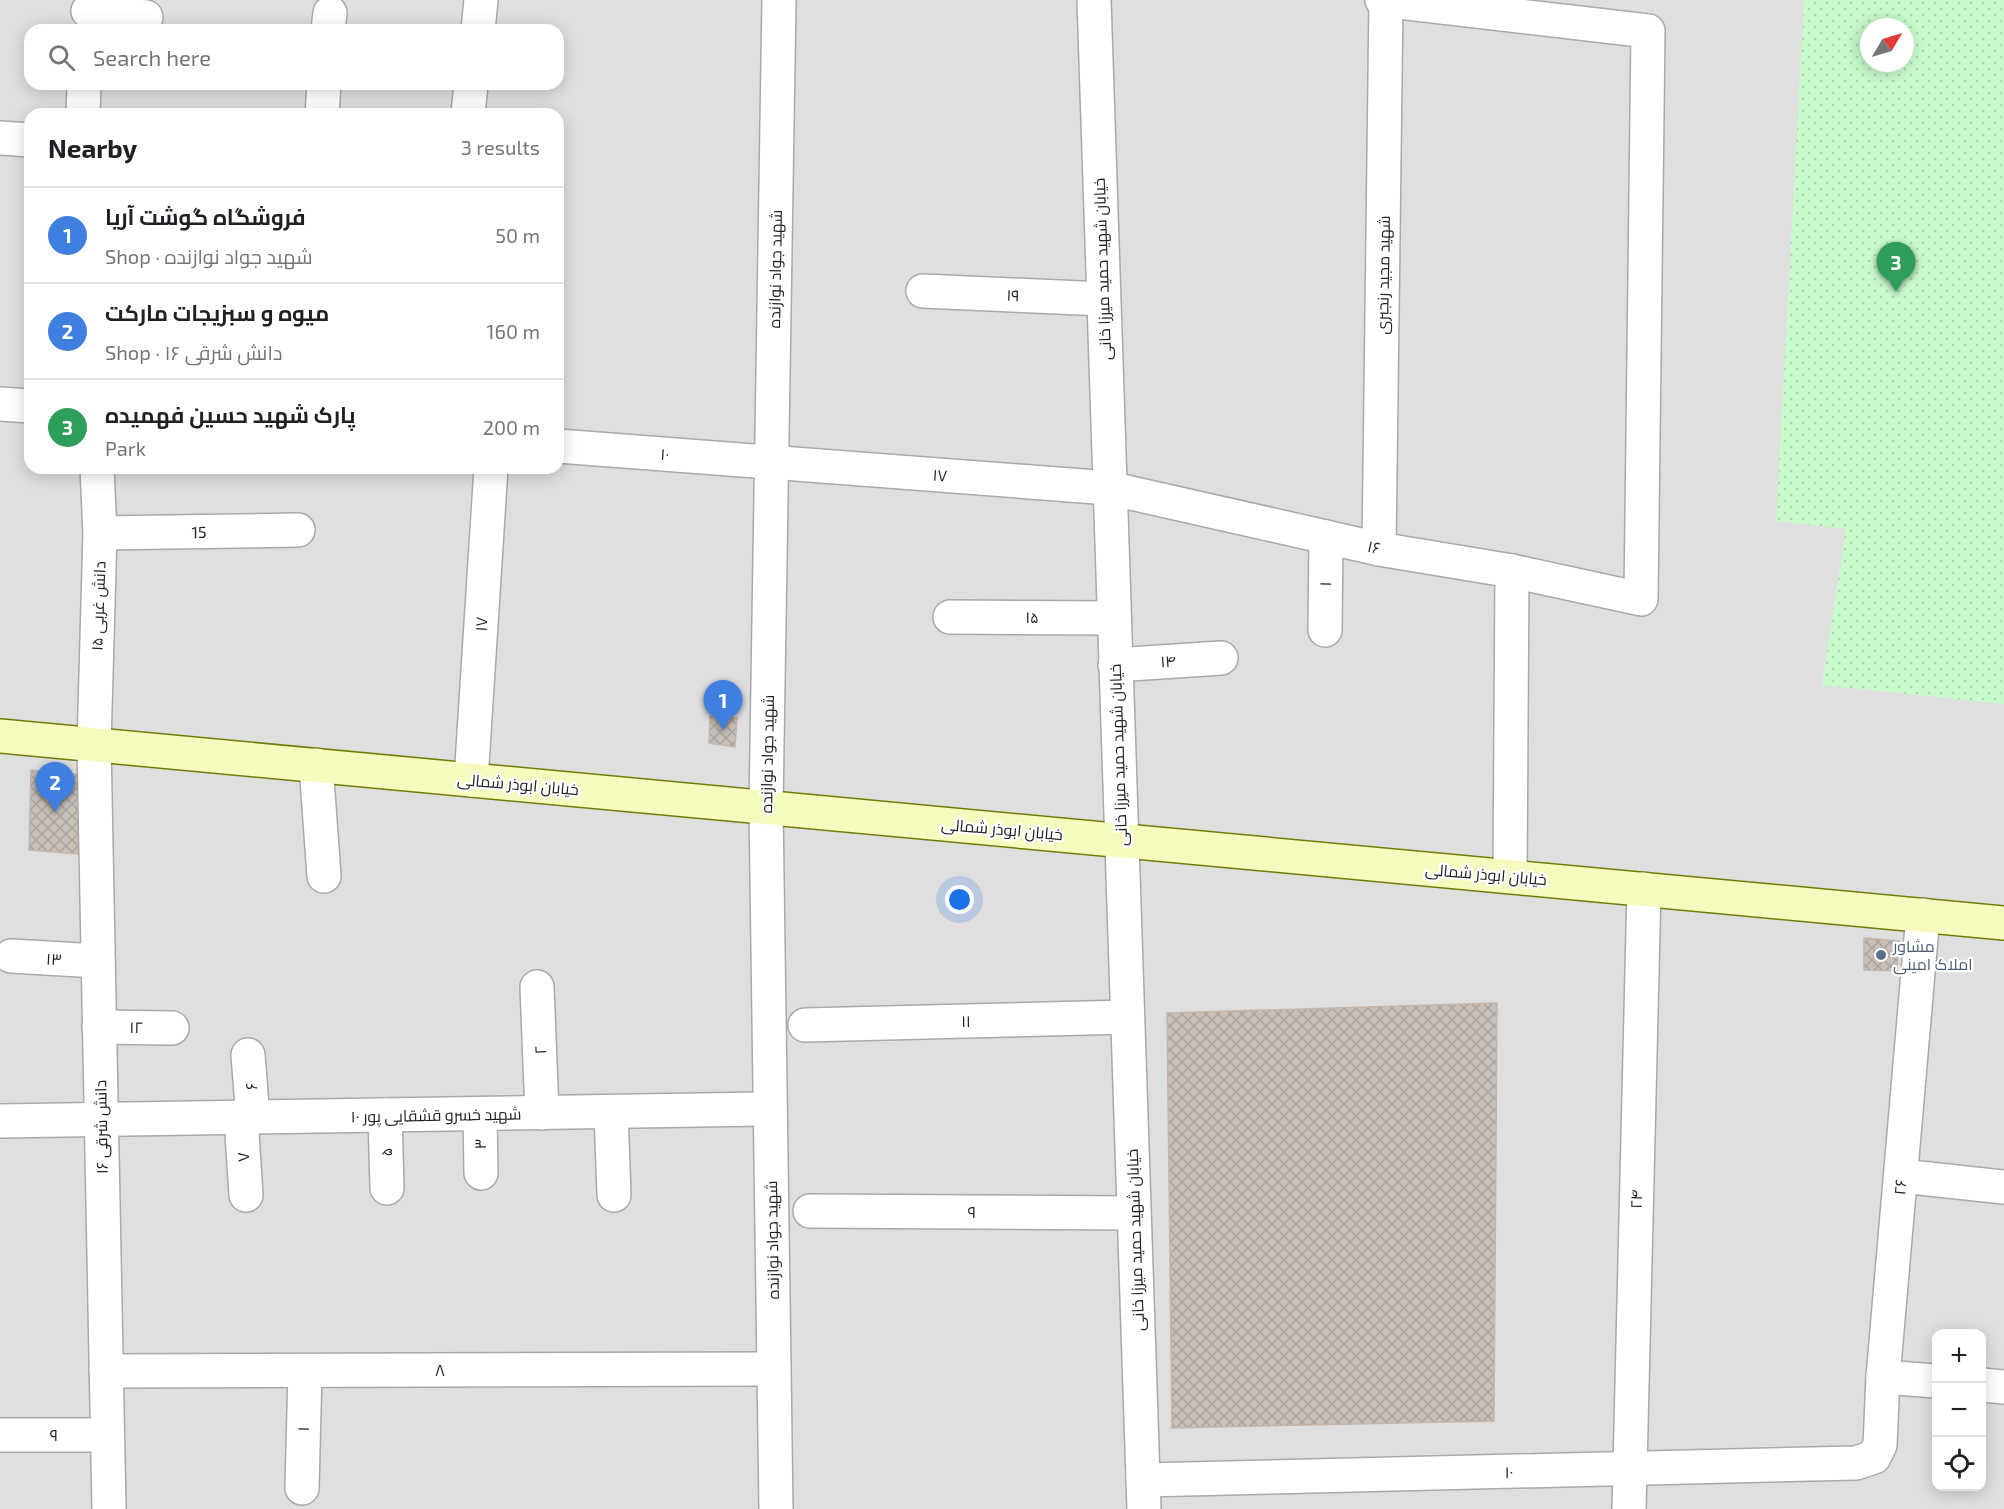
<!DOCTYPE html>
<html lang="en">
<head>
<meta charset="utf-8">
<style>
  :root { --surface:#fff; --page:#f6f6f6; --text:#202124; --muted:#757577; --line:#e0e0e0; --accent:#0b8043 }
  body { margin:0; font-family:"Exo 2",Cairo,sans-serif; background:var(--page); color:var(--text) }
  .controls { position:absolute; right:18px; bottom:18px; display:grid; overflow:hidden; border-radius:12px; box-shadow:0 3px 15px #0003 }
  .controls button { width:54px; height:54px; display:grid; place-items:center; padding:0; border:0; border-bottom:2px solid var(--line); background:var(--surface); color:var(--text); font:30px sans-serif }
  .compass { position:absolute; left:1860px; top:18px; width:54px; height:54px; border-radius:50%; background:var(--surface); box-shadow:0 3px 15px #0003; rotate:52deg }
  .you { position:absolute; left:960px; top:900px; width:21px; height:21px; margin:-15px; border:4px solid #fff; border-radius:50%; background:#1a73e8; box-shadow:0 0 0 9px #1a73e833 }
  .badge { display:grid; place-items:center; width:39px; height:39px; border-radius:50%; background:var(--accent); color:#fff; font-size:20px; font-weight:700 }
  .pin { position:absolute; translate:-50% -50px; filter:drop-shadow(0 2px 3px #0008) }
  .pin::after { content:''; position:absolute; top:32px; width:21px; height:18px; background:inherit; clip-path:polygon(0 0,100% 0,50% 100%) }
  .list { margin:0; padding:0; list-style:none }
  h2 { display:flex; justify-content:space-between; align-items:center; height:78px; margin:0; padding:0 24px; font-size:26px }
  h2 small { font-size:20px; font-weight:400; color:var(--muted) }
  .list li { display:grid; grid-template-columns:39px 1fr auto; gap:18px; align-items:center; box-sizing:border-box; height:96px; padding:0 24px; border-top:2px solid var(--line) }
  .list b { display:block; font-size:22px; white-space:nowrap }
  .list p { margin:0; font-size:20px; white-space:nowrap; color:var(--muted) }
  .list em { font-size:20px; font-style:normal; color:var(--muted) }
  .icon { flex:none; width:33px; height:33px; fill:none; stroke:currentColor; stroke-width:2; stroke-linecap:round; stroke-linejoin:round }
  .map { position:relative; flex:none; width:2004px; height:1509px; overflow:hidden }
  .search { position:absolute; background:var(--surface); box-shadow:0 3px 15px #0003; left:24px; top:24px; width:540px; height:66px; display:flex; align-items:center; gap:15px; box-sizing:border-box; padding:0 21px; border-radius:18px; color:var(--muted); font-size:22px }
  .panel { position:absolute; background:var(--surface); box-shadow:0 3px 15px #0003; left:24px; top:108px; width:540px; height:366px; border-radius:18px }
  .map>svg:first-child { display:block }
  .residential { fill:#e0dfdf; fill-rule:evenodd }
  .park { fill:url(#park-dots); fill-rule:evenodd }
  .building { fill:url(#building-cross-hatch); stroke:#c4b6ab; stroke-width:1.5 }
  .lines { fill:none; stroke-linecap:round; stroke-linejoin:round }
  .street-casing { stroke:#a9a9a9; stroke-width:36 }
  .secondary-casing { stroke:#707d05; stroke-width:36 }
  .street { stroke:#fff; stroke-width:33 }
  .secondary { stroke:#f7fabf; stroke-width:33 }
  .service-dot { fill:#5c6f8a; stroke:#fff; stroke-width:2 }
  .labels { text-anchor:middle; stroke-width:4.5; stroke-linejoin:round; paint-order:stroke }
  .street-label { font-size:16px; fill:#222; stroke:#fff }
  .service-label { font-size:16px; fill:#4e5e75; stroke:#fff; text-anchor:start }
</style>
</head>
<body>
<div class="map">
<svg width="2004" height="1509" viewBox="0 0 2004 1509">
  <defs>
    <pattern id="park-dots" width="8" height="8" patternUnits="userSpaceOnUse" patternTransform="scale(1.5)"><rect width="8" height="8" fill="#c8facc"/><path d="M2 2h.1M6 6h.1" fill="none" stroke="#acd6af" stroke-width="1.8" stroke-linecap="round"/></pattern>
    <pattern id="building-cross-hatch" width="8" height="8" patternUnits="userSpaceOnUse" patternTransform="scale(1.5)"><rect width="8" height="8" fill="#c7bfb8"/><path d="M0 0l8 8M0 8l8-8" fill="none" stroke="#aba49e"/></pattern>
  </defs>
  <rect width="100%" height="100%" fill="#f2efe9"/>
  <path class="residential" d="M 0,0 L 2004,0 L 2004,1509 L 0,1509 ZM 1869,27 L 1905,27 L 1905,63 L 1869,63 ZM 30,30 L 558,30 L 558,84 L 30,84 ZM 30,114 L 558,114 L 558,468 L 30,468 ZM 1936,1334 L 1982,1334 L 1982,1486 L 1936,1486 Z"/>
  <path class="park" d="M 1804,0 L 2004,0 L 2004,704 L 1822,685 L 1846,529 L 1776,521 ZM 1869,27 L 1905,27 L 1905,63 L 1869,63 Z"/>
  <g class="building">
    <path d="M 710,716 L 737,718 L 735,747 L 709,743 Z"/>
    <path d="M 31,770 L 81,775 L 78,854 L 29,850 Z"/>
    <path d="M 1864,938 L 1899,941 L 1897,971 L 1864,970 Z"/>
    <path d="M 1497,1003 L 1494,1421 L 1172,1428 L 1167,1013 Z"/>
  </g>
  <g class="lines">
    <defs>
      <g id="street">
        <path d="M 1094,0 L 1144,1509"/>
        <path d="M 88,11 L 146,17"/>
        <path d="M 328,30 L 330,13"/>
        <path d="M 478,30 L 481,0"/>
        <path d="M 83,114 L 84,84"/>
        <path d="M 322,114 L 324,84"/>
        <path d="M 468,114 L 471,84"/>
        <path d="M 0,138 L 30,140"/>
        <path d="M 923,291 L 1103,299"/>
        <path d="M 0,404 L 30,406"/>
        <path d="M 558,446 L 1109,488 L 1379,549 L 1512,571 L 1641,599 L 1648,31 L 1382,0"/>
        <path d="M 97,468 L 100,533 L 94,745 L 109,1509"/>
        <path d="M 100,533 L 298,530"/>
        <path d="M 1379,549 L 1386,0"/>
        <path d="M 950,617 L 1114,618"/>
        <path d="M 1325,630 L 1326,537"/>
        <path d="M 1115,665 L 1221,658"/>
        <path d="M 316,765 L 324,876"/>
        <path d="M 471,780 L 491,468"/>
        <path d="M 1510,876 L 1512,571"/>
        <path d="M 11,956 L 98,961"/>
        <path d="M 537,987 L 542,1113"/>
        <path d="M 805,1025 L 1127,1017"/>
        <path d="M 99,1027 L 172,1028"/>
        <path d="M 248,1055 L 253,1118"/>
        <path d="M 611,1112 L 614,1195"/>
        <path d="M 480,1114 L 481,1173"/>
        <path d="M 385,1115 L 387,1188"/>
        <path d="M 241,1118 L 246,1195"/>
        <path d="M 0,1121 L 770,1109"/>
        <path d="M 1901,1176 L 2004,1187"/>
        <path d="M 810,1211 L 1134,1213"/>
        <path d="M 106,1371 L 774,1369"/>
        <path d="M 1883,1377 L 1936,1381"/>
        <path d="M 1982,1385 L 2004,1387"/>
        <path d="M 0,1435 L 107,1435"/>
        <path d="M 1143,1480 L 1856,1463 L 1874,1457 L 1880,1445 L 1883,1377 L 1923,915"/>
        <path d="M 302,1488 L 305,1371"/>
        <path d="M 776,1509 L 766,807 L 779,0"/>
        <path d="M 1629,1509 L 1644,889"/>
      </g>
      <path id="secondary" d="M 0,736 L 2004,923"/>
    </defs>
    <use href="#street" class="street-casing"/>
    <use href="#secondary" class="secondary-casing"/>
    <use href="#street" class="street"/>
    <use href="#secondary" class="secondary"/>
  </g>
  <circle class="service-dot" cx="1881" cy="955" r="6"/>
  <g class="labels">
    <g class="street-label">
      <text transform="translate(775 269) rotate(-89)" y="6">شهید جواد نوازنده</text>
      <text transform="translate(1102 269) rotate(-92)" y="6">خیابان شهید حمید میرزا خانی</text>
      <text transform="translate(1383 275) rotate(-89)" y="6">شهید مجید رنجبری</text>
      <text transform="translate(1013 295) rotate(2)" y="6">۱۹</text>
      <text transform="translate(665 454) rotate(4)" y="6">۱۰</text>
      <text transform="translate(940 475) rotate(4)" y="6">۱۷</text>
      <text transform="translate(199 532) rotate(-1)" y="6">15</text>
      <text transform="translate(1374 547) rotate(12)" y="6">۱۶</text>
      <text transform="translate(1325 584) rotate(-89)" y="6">۱</text>
      <text transform="translate(98 606) rotate(-88)" y="6">دانش غربی ۱۵</text>
      <text x="1032" y="623">۱۵</text>
      <text transform="translate(481 624) rotate(-86)" y="6">۱۷</text>
      <text transform="translate(1168 661) rotate(-4)" y="6">۱۴</text>
      <text transform="translate(767 754) rotate(-89)" y="6">شهید جواد نوازنده</text>
      <text transform="translate(1118 755) rotate(-92)" y="6">خیابان شهید حمید میرزا خانی</text>
      <text transform="translate(518 784) rotate(5)" y="6">خیابان ابوذر شمالی</text>
      <text transform="translate(1002 829) rotate(5)" y="6">خیابان ابوذر شمالی</text>
      <text transform="translate(1486 874) rotate(5)" y="6">خیابان ابوذر شمالی</text>
      <text transform="translate(54 959) rotate(3)" y="6">۱۳</text>
      <text transform="translate(966 1021) rotate(-1)" y="6">۱۱</text>
      <text transform="translate(136 1027) rotate(1)" y="6">۱۲</text>
      <text transform="translate(540 1050) rotate(-93)" y="6">۲</text>
      <text transform="translate(251 1086) rotate(-94)" y="6">۶</text>
      <text transform="translate(436 1115) rotate(-1)" y="6">شهید خسرو قشقایی پور ۱۰</text>
      <text transform="translate(101 1127) rotate(-91)" y="6">دانش شرقی ۱۶</text>
      <text transform="translate(480 1144) rotate(-91)" y="6">۳</text>
      <text transform="translate(386 1152) rotate(-92)" y="6">۵</text>
      <text transform="translate(243 1157) rotate(-94)" y="6">۷</text>
      <text transform="translate(1900 1187) rotate(-85)" y="6">۲۶</text>
      <text transform="translate(1636 1199) rotate(-89)" y="6">۲۴</text>
      <text x="972" y="1218">۹</text>
      <text transform="translate(772 1240) rotate(-91)" y="6">شهید جواد نوازنده</text>
      <text transform="translate(1135 1240) rotate(-92)" y="6">خیابان شهید حمید میرزا خانی</text>
      <text x="440" y="1376">۸</text>
      <text transform="translate(303 1429) rotate(-89)" y="6">۱</text>
      <text x="54" y="1441">۹</text>
      <text transform="translate(1509 1472) rotate(-1)" y="6">۱۰</text>
    </g>
    <g class="service-label">
      <text x="1893" y="952">مشاور<tspan x="1893" dy="18">املاک امینی</tspan></text>
    </g>
  </g>
</svg>
<div class="controls">
<button>+</button>
<button>−</button>
<button><svg class="icon" aria-label="locate" viewBox="0 0 24 24"><circle cx="12" cy="12" r="6"/><path d="M12 2v4M12 18v4M2 12h4M18 12h4"/></svg></button>
</div>
<svg class="compass" viewBox="-18 -18 36 36"><path d="M0-13l5 13h-10z" fill="#e53935"/><path d="M0 13l5-13h-10z" fill="#757577"/></svg>
<div class="you"></div>
<div class="pin badge" style="left:723px;top:730px;background:#3f7fe0">1</div>
<div class="pin badge" style="left:55px;top:812px;background:#3f7fe0">2</div>
<div class="pin badge" style="left:1896px;top:292px;background:#2e9e5b">3</div>
<div class="search"><svg class="icon" aria-label="search" viewBox="0 0 24 24"><circle cx="10" cy="10" r="6"/><path d="M15 15l6 6"/></svg>Search here</div>
<section class="panel">
<h2>Nearby<small>3 results</small></h2>
<ul class="list">
<li><span class="badge" style="background:#3f7fe0">1</span><div><b>فروشگاه گوشت آریا</b><p>Shop · شهید جواد نوازنده</p></div><em>50 m</em></li>
<li><span class="badge" style="background:#3f7fe0">2</span><div><b>میوه و سبزیجات مارکت</b><p>Shop · دانش شرقی ۱۶</p></div><em>160 m</em></li>
<li><span class="badge" style="background:#2e9e5b">3</span><div><b>پارک شهید حسین فهمیده</b><p>Park</p></div><em>200 m</em></li>
</ul>
</section>
</div>
</body>
</html>
